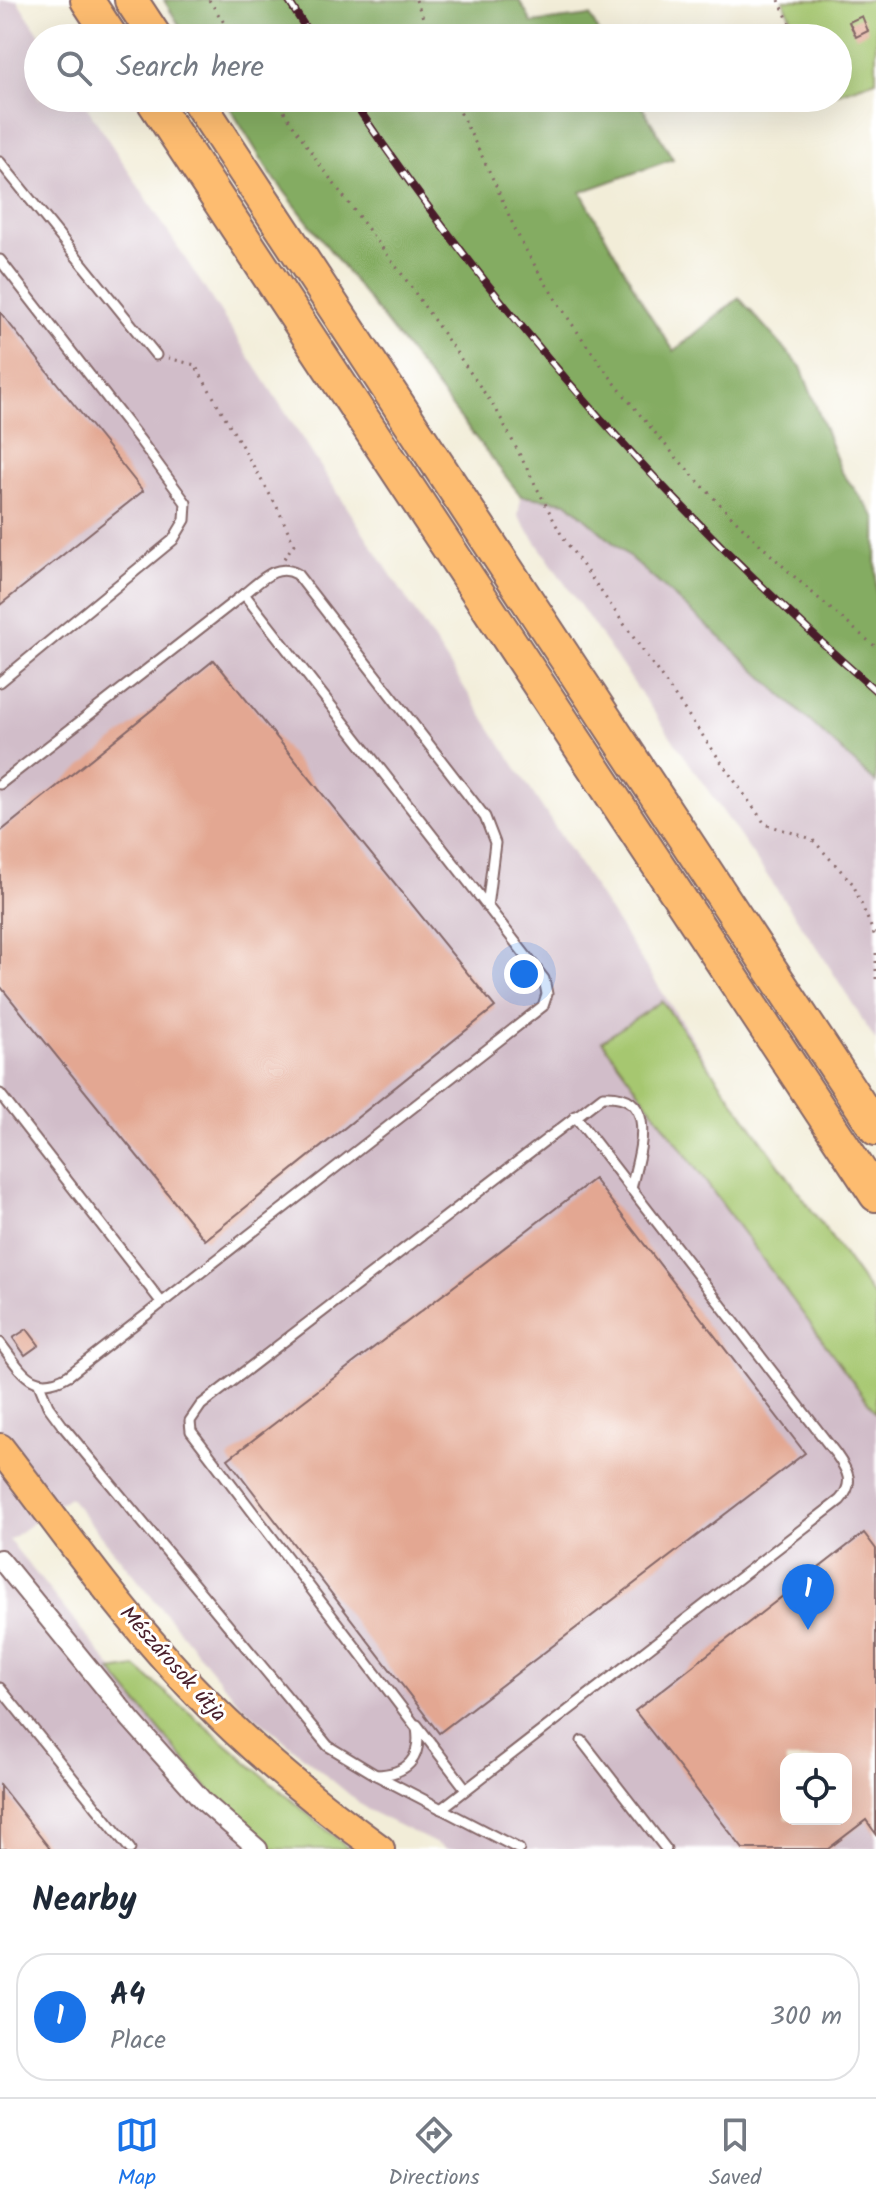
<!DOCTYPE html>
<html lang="en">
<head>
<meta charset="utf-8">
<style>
  :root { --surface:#fff; --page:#f6f6f7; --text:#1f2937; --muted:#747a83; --line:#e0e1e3; --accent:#1a73e8 }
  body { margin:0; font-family:Kalam,sans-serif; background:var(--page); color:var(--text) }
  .controls { position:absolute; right:24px; bottom:24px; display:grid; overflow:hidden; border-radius:16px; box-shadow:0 8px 32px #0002 }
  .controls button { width:72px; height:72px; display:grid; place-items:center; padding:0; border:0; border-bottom:2px solid var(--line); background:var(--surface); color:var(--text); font:40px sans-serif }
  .you { position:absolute; left:524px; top:974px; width:28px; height:28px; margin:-20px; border:6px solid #fff; border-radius:50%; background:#1a73e8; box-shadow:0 0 0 12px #1a73e833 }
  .badge { display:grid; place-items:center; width:52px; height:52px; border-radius:50%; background:var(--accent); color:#fff; font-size:26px; font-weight:700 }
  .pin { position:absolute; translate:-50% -66px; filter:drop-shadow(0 2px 4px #0008) }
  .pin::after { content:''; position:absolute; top:42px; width:28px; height:24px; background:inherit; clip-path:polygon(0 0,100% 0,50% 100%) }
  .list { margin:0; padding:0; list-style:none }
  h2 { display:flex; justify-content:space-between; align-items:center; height:104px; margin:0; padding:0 32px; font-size:34px }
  h2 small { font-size:26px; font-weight:400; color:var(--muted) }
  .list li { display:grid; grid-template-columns:52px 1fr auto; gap:24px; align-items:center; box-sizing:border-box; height:128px; margin:0 16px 16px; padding:0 16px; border:2px solid var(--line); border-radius:32px }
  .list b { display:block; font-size:30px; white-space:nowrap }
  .list p { margin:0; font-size:26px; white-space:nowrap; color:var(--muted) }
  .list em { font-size:26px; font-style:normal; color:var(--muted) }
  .icon { flex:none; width:44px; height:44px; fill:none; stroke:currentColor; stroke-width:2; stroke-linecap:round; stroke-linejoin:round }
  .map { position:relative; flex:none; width:876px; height:1849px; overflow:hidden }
  .search { position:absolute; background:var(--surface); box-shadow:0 8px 32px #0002; left:24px; right:24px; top:24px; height:88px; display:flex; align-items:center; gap:20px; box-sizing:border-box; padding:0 28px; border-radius:44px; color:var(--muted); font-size:30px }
  .sheet { height:248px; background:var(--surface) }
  nav { display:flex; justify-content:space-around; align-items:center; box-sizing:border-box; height:112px; border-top:2px solid var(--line); background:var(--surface); font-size:22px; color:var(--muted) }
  nav a { display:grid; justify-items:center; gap:4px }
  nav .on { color:var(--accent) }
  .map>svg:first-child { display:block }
  .industrial { fill:#d1bdc9; fill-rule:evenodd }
  .green { fill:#a6c770; stroke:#78734e; stroke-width:2 }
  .forest { fill:#84ac62; stroke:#676646; stroke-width:2 }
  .building { fill:#e3a792; fill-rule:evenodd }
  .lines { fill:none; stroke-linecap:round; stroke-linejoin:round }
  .service-casing { stroke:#856768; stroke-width:13 }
  .minor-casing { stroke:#856768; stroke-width:22 }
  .primary-casing { stroke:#856768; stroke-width:32 }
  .motorway-casing { stroke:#856768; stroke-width:36 }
  .path { stroke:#856768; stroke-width:3; stroke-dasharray:2 6; stroke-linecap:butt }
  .service { stroke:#fff; stroke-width:9 }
  .minor { stroke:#fff; stroke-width:18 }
  .primary { stroke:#fdbc70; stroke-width:28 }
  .motorway { stroke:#fdbc70; stroke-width:32 }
  .rail-casing { stroke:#4a1f2b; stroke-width:8 }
  .rail { stroke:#fff; stroke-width:5; stroke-dasharray:15; stroke-linecap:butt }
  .labels { text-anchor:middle; stroke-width:6; stroke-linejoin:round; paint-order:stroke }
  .street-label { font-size:22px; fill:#4a1f2b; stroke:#fff }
</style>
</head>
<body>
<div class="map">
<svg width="876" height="1849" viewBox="0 0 876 1849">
  <rect width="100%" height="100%" fill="#fff"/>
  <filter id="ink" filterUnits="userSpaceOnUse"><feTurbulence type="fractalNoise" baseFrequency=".0125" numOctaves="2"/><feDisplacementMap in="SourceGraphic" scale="16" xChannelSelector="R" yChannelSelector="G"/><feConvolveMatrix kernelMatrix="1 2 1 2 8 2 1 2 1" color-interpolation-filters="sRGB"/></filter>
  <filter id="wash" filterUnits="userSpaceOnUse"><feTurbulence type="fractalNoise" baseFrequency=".006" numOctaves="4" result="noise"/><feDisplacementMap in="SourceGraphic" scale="32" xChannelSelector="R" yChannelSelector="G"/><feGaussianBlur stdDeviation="1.8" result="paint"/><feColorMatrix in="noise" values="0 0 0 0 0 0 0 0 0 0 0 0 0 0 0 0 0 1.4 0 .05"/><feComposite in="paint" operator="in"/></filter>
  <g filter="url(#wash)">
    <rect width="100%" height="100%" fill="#f2edd8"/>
    <g class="industrial">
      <path d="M 0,0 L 17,0 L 42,38 L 38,38 L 38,98 L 81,98 L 876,1321 L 876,1849 L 447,1849 L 368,1810 L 239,1703 L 69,1497 L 9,1540 L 258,1849 L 0,1849 ZM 786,1759 L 846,1759 L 846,1819 L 786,1819 Z"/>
      <path d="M 521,496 L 567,502 L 721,638 L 876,783 L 876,1041 L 820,952 L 518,516 Z"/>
    </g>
    <g class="green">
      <path d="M 783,0 L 876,0 L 876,80 L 838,93 L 838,38 L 800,38 Z"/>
      <path d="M 662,1001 L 876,1300 L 876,1413 L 602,1041 Z"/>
      <path d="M 136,1667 L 349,1849 L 258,1849 L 111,1671 Z"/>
    </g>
    <g class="forest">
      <path d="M 164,0 L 519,0 L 532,23 L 590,16 L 602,38 L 187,38 Z"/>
      <path d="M 224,98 L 637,98 L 673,159 L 581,192 L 648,312 L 674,351 L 739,298 L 801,367 L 841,471 L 876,518 L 876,783 L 721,638 L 567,502 L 521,496 L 270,173 Z"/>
    </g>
    <g id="blocks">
      <g class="building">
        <path d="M 862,16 L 868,31 L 856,37 L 849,22 Z"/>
        <path d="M 0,312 L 143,491 L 0,605 Z"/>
        <path d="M 214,660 L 495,1007 L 205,1240 L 0,986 L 0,832 Z"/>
        <path d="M 594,1179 L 805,1453 L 439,1733 L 228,1459 Z"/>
        <path d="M 27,1329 L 39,1345 L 25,1355 L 13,1338 Z"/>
        <path d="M 864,1533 L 876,1549 L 876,1834 L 866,1820 L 828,1849 L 743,1849 L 635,1711 ZM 786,1759 L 846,1759 L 846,1819 L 786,1819 Z"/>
        <path d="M 0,1785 L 50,1849 L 0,1849 Z"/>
      </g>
    </g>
  </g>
  <g filter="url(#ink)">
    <use href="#blocks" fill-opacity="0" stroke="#856768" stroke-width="2"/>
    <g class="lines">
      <defs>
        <g id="service">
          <path d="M 0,162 L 156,355"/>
          <path d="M 0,260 L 140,440 L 186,503 L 185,520 L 173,540 L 0,682"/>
          <path d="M 0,784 L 244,594"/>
          <path d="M 0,1094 L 162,1303"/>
          <path d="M 0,1343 C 21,1370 32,1397 69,1375 L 543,1006 L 547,994 L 544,979 L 244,594 C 261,581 276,562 297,574 L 485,817 L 495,843 L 487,907"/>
          <path d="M 39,1384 L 48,1406 L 62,1425 L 328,1746 L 376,1775 L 519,1849"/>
          <path d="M 0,1688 L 130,1849"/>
          <path d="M 417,1725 L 466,1789"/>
          <path d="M 582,1741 L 666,1849"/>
          <path d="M 376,1775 C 407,1774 422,1759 417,1728 L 191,1431 L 190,1421 L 201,1405 L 603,1096 C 662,1093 638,1155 631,1189"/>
          <path d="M 441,1809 L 840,1500 C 855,1483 848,1471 836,1454 L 575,1116"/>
        </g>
        <path id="minor" d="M 0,1559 L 131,1720 L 203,1801 L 258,1849"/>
        <path id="primary" d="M 0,1448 C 64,1531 125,1619 199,1695 C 254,1752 315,1802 380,1849"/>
        <g id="motorway">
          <path d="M 87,0 L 112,38"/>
          <path d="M 131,0 L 156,38"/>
          <path d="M 151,98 L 876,1195"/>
          <path d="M 196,98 L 876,1129"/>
        </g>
      </defs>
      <use href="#service" class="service-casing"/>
      <use href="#minor" class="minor-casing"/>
      <use href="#primary" class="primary-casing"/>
      <use href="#motorway" class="motorway-casing"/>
      <g class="path">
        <path d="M 209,0 L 234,38"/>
        <path d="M 416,0 L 431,38"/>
        <path d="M 779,0 L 796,38"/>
        <path d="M 275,98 L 320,165 L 404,277 L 497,411 L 562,536 L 765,824 L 812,839 L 853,884 L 876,939"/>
        <path d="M 454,98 C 465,124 479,149 491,175 C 503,200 513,228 527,252 C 615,405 740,536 876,647"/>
        <path d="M 168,358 L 195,365 L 277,507 L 294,544 L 283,560"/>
        <path d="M 876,953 L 876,983"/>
      </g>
      <use href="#service" class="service"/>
      <use href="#minor" class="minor"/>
      <use href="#primary" class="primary"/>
      <use href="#motorway" class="motorway"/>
      <defs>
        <g id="rail">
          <path d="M 288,0 L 312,38"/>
          <path d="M 351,98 C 501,320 674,514 876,691"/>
        </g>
      </defs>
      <use href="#rail" class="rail-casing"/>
      <use href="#rail" class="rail"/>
    </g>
  </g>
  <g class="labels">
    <g class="street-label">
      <text transform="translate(174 1663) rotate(48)" y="8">Mészárosok útja</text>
    </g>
  </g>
</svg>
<div class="controls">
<button><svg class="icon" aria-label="locate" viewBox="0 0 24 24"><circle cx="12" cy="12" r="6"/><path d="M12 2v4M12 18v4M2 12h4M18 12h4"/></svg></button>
</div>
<div class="you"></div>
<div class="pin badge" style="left:808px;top:1630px">1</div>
<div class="search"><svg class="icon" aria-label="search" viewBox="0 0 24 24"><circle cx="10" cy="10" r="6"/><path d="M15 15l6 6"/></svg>Search here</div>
</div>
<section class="sheet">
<h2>Nearby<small></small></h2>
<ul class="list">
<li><span class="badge">1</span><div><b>A4</b><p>Place</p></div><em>300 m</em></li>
</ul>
</section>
<nav>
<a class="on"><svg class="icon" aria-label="map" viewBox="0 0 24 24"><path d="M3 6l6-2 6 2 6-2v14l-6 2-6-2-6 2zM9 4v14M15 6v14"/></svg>Map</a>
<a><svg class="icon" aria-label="directions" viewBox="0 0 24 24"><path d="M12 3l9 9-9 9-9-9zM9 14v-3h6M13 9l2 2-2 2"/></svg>Directions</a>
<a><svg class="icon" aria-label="saved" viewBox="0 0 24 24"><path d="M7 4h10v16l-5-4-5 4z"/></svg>Saved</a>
</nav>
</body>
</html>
